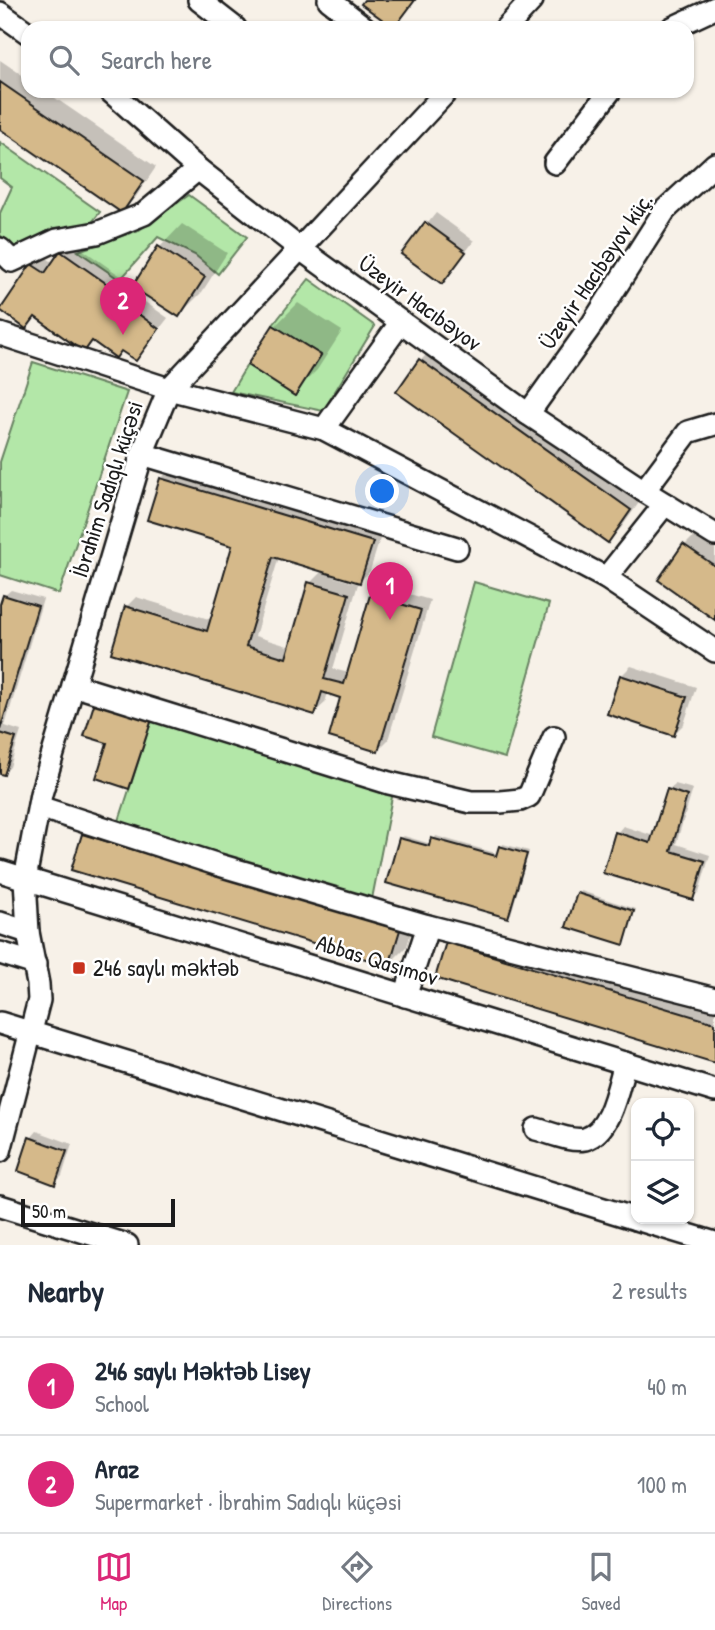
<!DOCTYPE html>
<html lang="en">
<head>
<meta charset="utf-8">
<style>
  :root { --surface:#fff; --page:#f6f6f7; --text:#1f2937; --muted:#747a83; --line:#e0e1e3; --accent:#db2777 }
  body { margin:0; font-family:"Patrick Hand",sans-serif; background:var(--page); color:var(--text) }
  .controls { position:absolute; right:21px; bottom:21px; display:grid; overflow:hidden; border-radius:14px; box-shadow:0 2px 5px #0004 }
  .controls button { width:63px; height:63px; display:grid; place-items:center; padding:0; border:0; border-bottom:2px solid var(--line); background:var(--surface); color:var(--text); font:35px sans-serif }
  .scale { position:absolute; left:21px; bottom:18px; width:154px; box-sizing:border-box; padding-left:7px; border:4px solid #1c1c1c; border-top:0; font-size:19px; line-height:24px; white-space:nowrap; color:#1c1c1c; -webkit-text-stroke:5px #fff; paint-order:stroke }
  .you { position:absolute; left:383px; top:492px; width:24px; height:24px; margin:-18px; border:5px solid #fff; border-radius:50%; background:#1a73e8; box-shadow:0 0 0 10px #1a73e833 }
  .badge { display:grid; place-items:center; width:46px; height:46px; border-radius:50%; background:var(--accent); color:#fff; font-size:23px; font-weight:700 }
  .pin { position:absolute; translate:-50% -58px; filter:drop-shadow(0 2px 4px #0008) }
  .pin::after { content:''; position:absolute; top:37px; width:24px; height:21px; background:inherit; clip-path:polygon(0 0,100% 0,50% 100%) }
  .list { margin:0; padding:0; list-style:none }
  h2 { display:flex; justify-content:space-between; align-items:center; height:91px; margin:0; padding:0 28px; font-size:30px }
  h2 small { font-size:23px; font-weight:400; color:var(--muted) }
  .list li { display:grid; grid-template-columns:46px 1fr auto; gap:21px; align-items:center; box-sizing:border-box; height:98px; padding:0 28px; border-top:2px solid var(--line) }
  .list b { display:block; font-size:26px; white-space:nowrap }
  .list p { margin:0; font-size:23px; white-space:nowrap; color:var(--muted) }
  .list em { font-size:23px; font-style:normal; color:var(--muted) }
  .icon { flex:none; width:38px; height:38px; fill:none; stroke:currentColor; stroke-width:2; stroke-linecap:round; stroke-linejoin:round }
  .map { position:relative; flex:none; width:715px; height:1245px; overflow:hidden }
  .search { position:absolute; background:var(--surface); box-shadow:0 2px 5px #0004; left:21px; right:21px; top:21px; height:77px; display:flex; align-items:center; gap:18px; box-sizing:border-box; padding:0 24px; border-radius:21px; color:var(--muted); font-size:26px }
  .sheet { height:287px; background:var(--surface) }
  nav { display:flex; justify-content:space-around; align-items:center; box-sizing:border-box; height:98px; border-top:2px solid var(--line); background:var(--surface); font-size:19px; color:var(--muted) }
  nav a { display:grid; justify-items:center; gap:4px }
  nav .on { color:var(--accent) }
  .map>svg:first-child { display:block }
  .green { fill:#b3e7a8; stroke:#688262; stroke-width:2 }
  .shadow { fill:#0003; fill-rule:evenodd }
  .building { fill:#d5b98a; stroke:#1c1c1c; stroke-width:2 }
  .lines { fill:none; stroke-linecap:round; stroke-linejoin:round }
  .minor-casing { stroke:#1c1c1c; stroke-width:26 }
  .minor { stroke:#fff; stroke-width:21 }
  .poi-dot { fill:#c8321e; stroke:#fff; stroke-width:2.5 }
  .labels { text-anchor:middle; stroke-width:5; stroke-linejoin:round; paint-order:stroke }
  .street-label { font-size:23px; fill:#1c1c1c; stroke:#fff }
  .poi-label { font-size:23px; fill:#1c1c1c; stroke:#fff; text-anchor:start }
</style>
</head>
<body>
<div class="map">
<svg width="715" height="1245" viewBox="0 0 715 1245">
  <rect width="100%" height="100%" fill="#f7f1e8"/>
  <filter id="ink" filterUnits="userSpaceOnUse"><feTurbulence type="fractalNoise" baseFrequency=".0143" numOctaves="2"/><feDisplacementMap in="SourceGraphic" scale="14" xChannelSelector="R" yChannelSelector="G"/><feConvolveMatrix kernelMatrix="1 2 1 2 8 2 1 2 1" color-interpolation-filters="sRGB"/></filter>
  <g filter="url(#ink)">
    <g class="green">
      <path d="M 0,142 L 100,212 L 89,226 L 53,228 L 14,250 L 0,235 L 0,213 L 12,187 L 0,178 Z"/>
      <path d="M 189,195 L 247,237 L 218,274 L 195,255 L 158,237 L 120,280 L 78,251 L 139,230 Z"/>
      <path d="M 309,279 L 375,326 L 323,411 L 231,392 L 247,365 L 294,395 L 321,355 L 273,325 Z"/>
      <path d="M 33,362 L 127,392 L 59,594 L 0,575 L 0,462 Z"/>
      <path d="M 474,582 L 549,604 L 505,758 L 431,737 Z"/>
      <path d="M 153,716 L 393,792 L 371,904 L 118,824 Z"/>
    </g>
    <g class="shadow">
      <path d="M 0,60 L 28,79 L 28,91 L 45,91 L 156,167 L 135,198 L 121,211 L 0,127 Z"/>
      <path d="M 436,213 L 474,241 L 442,282 L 403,254 Z"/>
      <path d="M 182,224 L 227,253 L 202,292 L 179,315 L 138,289 L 135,295 L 168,318 L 136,359 L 122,349 L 94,340 L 84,350 L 36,316 L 26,327 L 1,309 L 32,265 L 42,255 L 54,263 L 72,242 L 135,286 L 160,247 Z"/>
      <path d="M 298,303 L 342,331 L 317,370 L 294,393 L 250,365 L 275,326 Z"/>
      <path d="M 434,347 L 643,497 L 621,528 L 608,541 L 421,360 Z"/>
      <path d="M 171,468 L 382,532 L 370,571 L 360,581 L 335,573 L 334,577 L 358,584 L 333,669 L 349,673 L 372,596 L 382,586 L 430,600 L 388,740 L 378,750 L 343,697 L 328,692 L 325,703 L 314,713 L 126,607 L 136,597 L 212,620 L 234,545 L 161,479 ZM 279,557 L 323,570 L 310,583 L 291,647 L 255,636 Z"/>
      <path d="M 698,532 L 715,544 L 715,618 L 661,580 L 685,545 Z"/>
      <path d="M 11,590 L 43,599 L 5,726 L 21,731 L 10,767 L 4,773 L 0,772 L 0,610 L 4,596 Z"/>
      <path d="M 631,666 L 696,687 L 684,724 L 674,734 L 621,676 Z"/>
      <path d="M 154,713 L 132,784 L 129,787 L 110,742 Z"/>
      <path d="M 675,784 L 693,789 L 676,844 L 710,855 L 699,892 L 692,898 L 617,833 L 623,826 L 654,836 L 668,790 Z"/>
      <path d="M 101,816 L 417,912 L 407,946 L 389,964 L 83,835 Z"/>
      <path d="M 404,836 L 431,844 L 436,836 L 499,854 L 503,844 L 529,851 L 511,914 L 508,916 L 401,838 Z"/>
      <path d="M 581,891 L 636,909 L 623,943 L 578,894 Z"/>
      <path d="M 461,930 L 715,1006 L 715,1061 L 448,943 Z"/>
      <path d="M 37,1131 L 72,1144 L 62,1176 L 55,1183 L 31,1138 Z"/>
    </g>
    <g class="building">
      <path d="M 364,0 L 415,0 L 394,28 L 361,4 Z"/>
      <path d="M 0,82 L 144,181 L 122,213 L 0,129 Z"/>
      <path d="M 425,222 L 466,252 L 442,284 L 401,254 Z"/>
      <path d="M 158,246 L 205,277 L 179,317 L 132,287 Z"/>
      <path d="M 60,251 L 130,300 L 126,305 L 159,329 L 136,361 L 121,351 L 116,358 L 92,341 L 84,352 L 35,317 L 26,329 L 0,310 L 31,264 L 45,273 Z"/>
      <path d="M 273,325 L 321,355 L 295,396 L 247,365 Z"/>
      <path d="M 419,359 L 631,510 L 608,543 L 396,392 Z"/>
      <path d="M 160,478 L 373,542 L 360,583 L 273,557 L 246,646 L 286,658 L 308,582 L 349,594 L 324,679 L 344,684 L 370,595 L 421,610 L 378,752 L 329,737 L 340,698 L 322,692 L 315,715 L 111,653 L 125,606 L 207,631 L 232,546 L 147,520 Z"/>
      <path d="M 683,544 L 715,566 L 715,620 L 658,580 Z"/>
      <path d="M 3,595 L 38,606 L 0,730 L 0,604 Z"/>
      <path d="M 620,675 L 687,697 L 674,736 L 607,714 Z"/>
      <path d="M 96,698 L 153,716 L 129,789 L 96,778 L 107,743 L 84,736 Z"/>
      <path d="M 0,733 L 16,738 L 4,775 L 0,774 Z"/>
      <path d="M 667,789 L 687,796 L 671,851 L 705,861 L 693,900 L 603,873 L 615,832 L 650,843 Z"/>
      <path d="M 82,834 L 400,930 L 389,966 L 71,870 Z"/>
      <path d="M 399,838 L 429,846 L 431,838 L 496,856 L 499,846 L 527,854 L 508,918 L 386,883 Z"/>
      <path d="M 577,893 L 634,911 L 624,945 L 566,927 Z"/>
      <path d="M 446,942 L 715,1023 L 715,1063 L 435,978 Z"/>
      <path d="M 29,1137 L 67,1151 L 55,1185 L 18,1171 Z"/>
    </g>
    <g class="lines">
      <defs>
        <g id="minor">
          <path d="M 199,0 L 235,28"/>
          <path d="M 329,0 L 365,28"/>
          <path d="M 0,13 L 28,33"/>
          <path d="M 506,28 L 532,0"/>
          <path d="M 672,28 L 715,8"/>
          <path d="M 110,91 L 198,169 L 299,248 L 528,414 L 644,491 L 715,535"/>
          <path d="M 555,163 L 610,91"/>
          <path d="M 0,249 L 12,261 L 57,240 L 97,233 L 144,214 L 198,169"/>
          <path d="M 0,334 L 169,389 L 324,429 L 606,578 L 715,651"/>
          <path d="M 528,414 L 593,323 L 665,210 L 715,164"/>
          <path d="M 324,429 L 401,322"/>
          <path d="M 142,454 L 457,548"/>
          <path d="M 644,491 L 688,432 L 715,424"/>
          <path d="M 606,578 L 665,504"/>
          <path d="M 73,685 L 389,783 L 471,802 L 500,802 L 520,800 L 529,796 L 554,737"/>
          <path d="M 39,807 L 219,865 L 428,926 L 715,999"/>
          <path d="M 0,871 L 715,1091"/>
          <path d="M 0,923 L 28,932"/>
          <path d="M 0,953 L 35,964"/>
          <path d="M 405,996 L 428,926"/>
          <path d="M 0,1023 L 636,1219"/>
          <path d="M 536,1129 C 551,1133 570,1142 585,1139 C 611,1132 618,1086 625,1063"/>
          <path d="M 0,1151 L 39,1000 L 38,984 L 28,932 L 25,879 L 41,794 L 142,454 L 169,389 L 447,91"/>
          <path d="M 0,1206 L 127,1245"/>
          <path d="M 636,1219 L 715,1243"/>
        </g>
      </defs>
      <use href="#minor" class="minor-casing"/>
      <use href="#minor" class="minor"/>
    </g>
  </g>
  <rect class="poi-dot" x="72" y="961" width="14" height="14" rx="3.5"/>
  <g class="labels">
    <g class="street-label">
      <text transform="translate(596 271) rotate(-56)" y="8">Üzeyir Hacıbəyov küç.</text>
      <text transform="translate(420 303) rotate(36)" y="8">Üzeyir Hacıbəyov</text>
      <text transform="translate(107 489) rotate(-72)" y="8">İbrahim Sadıqlı küçəsi</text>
      <text transform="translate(377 960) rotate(17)" y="8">Abbas Qasımov</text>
    </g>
    <g class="poi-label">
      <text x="93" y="976">246 saylı mәktәb</text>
    </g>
  </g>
</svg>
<div class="controls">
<button><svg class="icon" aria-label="locate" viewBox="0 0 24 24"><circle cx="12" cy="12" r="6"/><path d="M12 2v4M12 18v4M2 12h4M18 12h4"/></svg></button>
<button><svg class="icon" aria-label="layers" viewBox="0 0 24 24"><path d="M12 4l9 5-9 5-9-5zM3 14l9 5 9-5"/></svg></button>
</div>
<div class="scale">50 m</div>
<div class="you"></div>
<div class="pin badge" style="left:390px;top:620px">1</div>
<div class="pin badge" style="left:123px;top:335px">2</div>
<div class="search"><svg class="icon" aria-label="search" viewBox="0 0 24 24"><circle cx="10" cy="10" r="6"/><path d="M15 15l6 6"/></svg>Search here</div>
</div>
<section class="sheet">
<h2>Nearby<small>2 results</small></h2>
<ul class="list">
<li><span class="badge">1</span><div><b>246 saylı Məktəb Lisey</b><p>School</p></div><em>40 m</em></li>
<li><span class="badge">2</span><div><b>Araz</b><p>Supermarket · İbrahim Sadıqlı küçəsi</p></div><em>100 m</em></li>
</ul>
</section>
<nav>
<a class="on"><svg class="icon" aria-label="map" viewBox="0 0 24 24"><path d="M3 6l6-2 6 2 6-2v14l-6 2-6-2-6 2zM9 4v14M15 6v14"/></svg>Map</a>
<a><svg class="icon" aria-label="directions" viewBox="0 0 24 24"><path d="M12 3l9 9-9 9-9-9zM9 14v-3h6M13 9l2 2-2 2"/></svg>Directions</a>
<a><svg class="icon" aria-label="saved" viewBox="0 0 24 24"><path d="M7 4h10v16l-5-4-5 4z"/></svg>Saved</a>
</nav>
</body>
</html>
